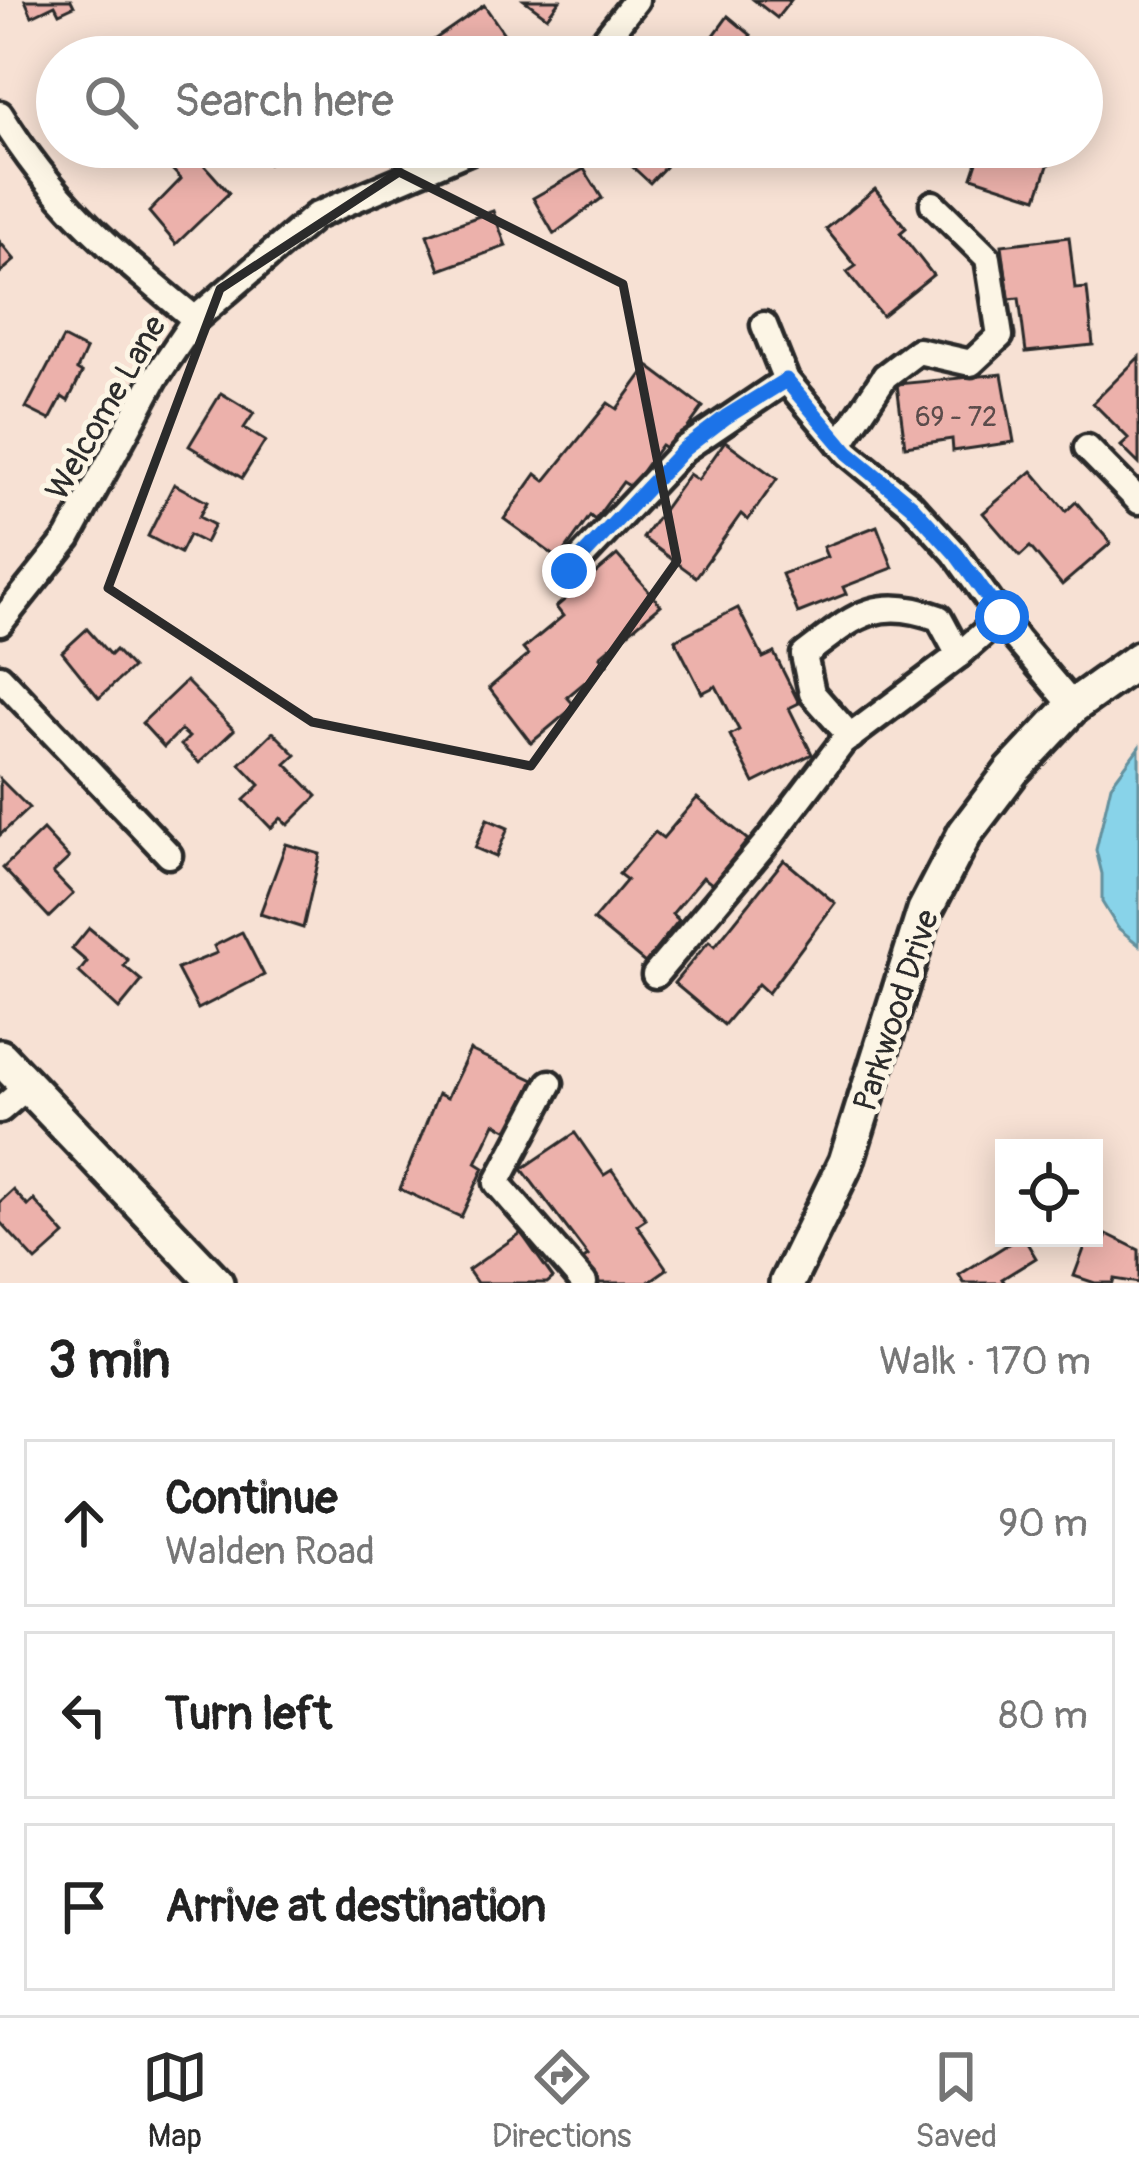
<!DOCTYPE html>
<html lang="en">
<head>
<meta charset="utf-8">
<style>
  :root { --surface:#fff; --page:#f2f2f2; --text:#222; --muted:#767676; --line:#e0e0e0; --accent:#2b2b2b }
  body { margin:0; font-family:Pangolin,sans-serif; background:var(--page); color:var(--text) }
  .controls { position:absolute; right:36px; bottom:36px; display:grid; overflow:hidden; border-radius:0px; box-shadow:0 6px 30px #0003 }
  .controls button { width:108px; height:108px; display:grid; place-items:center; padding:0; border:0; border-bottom:3px solid var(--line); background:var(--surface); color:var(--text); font:60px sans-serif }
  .stop { position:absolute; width:36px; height:36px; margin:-27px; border:9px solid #1a73e8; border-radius:50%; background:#fff }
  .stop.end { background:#1a73e8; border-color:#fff; box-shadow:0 3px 12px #0008 }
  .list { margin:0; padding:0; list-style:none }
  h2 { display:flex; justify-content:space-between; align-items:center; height:156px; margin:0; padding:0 48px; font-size:51px }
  h2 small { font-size:39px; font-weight:400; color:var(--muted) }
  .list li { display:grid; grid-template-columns:78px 1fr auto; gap:36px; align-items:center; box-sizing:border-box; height:168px; margin:0 24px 24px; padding:0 24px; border:3px solid var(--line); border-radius:0px }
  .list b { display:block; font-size:45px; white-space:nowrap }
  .list p { margin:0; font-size:39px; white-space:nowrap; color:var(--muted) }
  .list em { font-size:39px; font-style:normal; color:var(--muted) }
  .icon { flex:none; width:66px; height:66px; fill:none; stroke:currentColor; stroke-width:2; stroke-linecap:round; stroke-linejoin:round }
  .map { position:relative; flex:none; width:1139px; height:1283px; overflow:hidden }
  .search { position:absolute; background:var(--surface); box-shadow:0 6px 30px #0003; left:36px; right:36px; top:36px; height:132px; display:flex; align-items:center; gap:30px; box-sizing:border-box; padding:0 42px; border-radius:66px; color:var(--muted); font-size:45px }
  .sheet { height:732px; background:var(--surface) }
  nav { display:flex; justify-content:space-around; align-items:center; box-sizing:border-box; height:168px; border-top:3px solid var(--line); background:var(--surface); font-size:33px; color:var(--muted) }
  nav a { display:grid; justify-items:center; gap:6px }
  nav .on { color:var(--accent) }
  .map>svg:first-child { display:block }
  .water { fill:#88d3e9; stroke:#63909d; stroke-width:3 }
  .building { fill:#ecb1ab; stroke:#2b2b2b; stroke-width:3 }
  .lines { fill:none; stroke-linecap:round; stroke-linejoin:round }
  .street-casing { stroke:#2b2b2b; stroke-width:33 }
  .secondary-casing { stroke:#2b2b2b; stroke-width:42 }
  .street { stroke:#fcf5e5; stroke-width:24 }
  .secondary { stroke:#fcf5e5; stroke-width:33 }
  .route { stroke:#1a73e8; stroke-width:15 }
  .marked { fill:none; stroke:#2b2b2b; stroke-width:9; stroke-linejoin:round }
  .labels { text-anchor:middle; stroke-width:10; stroke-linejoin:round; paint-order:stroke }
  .number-label { font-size:27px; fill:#5b4c4b }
  .street-label { font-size:33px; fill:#2b2b2b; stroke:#fcf5e5 }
</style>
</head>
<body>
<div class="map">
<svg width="1139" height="1283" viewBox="0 0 1139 1283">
  <rect width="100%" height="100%" fill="#f7e1d4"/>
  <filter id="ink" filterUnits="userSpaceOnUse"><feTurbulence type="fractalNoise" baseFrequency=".00833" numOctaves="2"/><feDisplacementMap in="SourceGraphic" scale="24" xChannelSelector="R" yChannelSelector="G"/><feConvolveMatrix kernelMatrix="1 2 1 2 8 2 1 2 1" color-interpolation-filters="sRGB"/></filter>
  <g filter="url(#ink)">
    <path class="water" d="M 1139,747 L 1139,945 L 1118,928 L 1102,902 L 1102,874 L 1096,850 L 1111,785 Z"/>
    <g class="building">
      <path d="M 25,0 L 71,0 L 74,6 L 59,13 L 55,5 L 32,16 Z"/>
      <path d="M 524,0 L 560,0 L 547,17 Z"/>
      <path d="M 754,0 L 791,0 L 777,18 Z"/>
      <path d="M 484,5 L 516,51 L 506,57 L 474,57 L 472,54 L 437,57 L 428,44 Z"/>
      <path d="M 728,16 L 751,35 L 737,53 L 743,57 L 691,57 L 695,53 L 699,56 Z"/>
      <path d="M 259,147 L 307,147 L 268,164 Z"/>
      <path d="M 611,147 L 667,147 L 656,159 L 665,167 L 650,183 Z"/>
      <path d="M 982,147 L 1065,147 L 1064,151 L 1054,148 L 1037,198 L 972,177 Z"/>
      <path d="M 189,148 L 229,193 L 176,244 L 149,212 L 181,179 L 168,165 Z"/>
      <path d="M 584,169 L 602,198 L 554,234 L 533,198 Z"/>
      <path d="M 875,189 L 906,228 L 900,233 L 933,275 L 882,316 L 847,272 L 856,266 L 826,229 Z"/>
      <path d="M 493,211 L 506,246 L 440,270 L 427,235 Z"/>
      <path d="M 1069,237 L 1075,289 L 1087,288 L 1093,345 L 1026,352 L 1019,298 L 1009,299 L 1002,245 Z"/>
      <path d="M 0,242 L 15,260 L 0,273 Z"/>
      <path d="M 63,338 L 86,350 L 77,370 L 82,373 L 68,401 L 62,397 L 50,420 L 26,408 Z"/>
      <path d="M 1139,357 L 1139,464 L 1121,446 L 1129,439 L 1093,403 Z"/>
      <path d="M 648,366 L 703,407 L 671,451 L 661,445 L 631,487 L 623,482 L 595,520 L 590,516 L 559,559 L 504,519 L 536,474 L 545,481 L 608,403 L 617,409 Z"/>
      <path d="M 1002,374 L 1014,442 L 953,451 L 952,439 L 905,446 L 897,384 Z"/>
      <path d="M 221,393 L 254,413 L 244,428 L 265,441 L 242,478 L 189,446 Z"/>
      <path d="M 725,441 L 777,479 L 748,520 L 741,514 L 696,577 L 643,538 L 689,474 L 698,480 Z"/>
      <path d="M 1032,471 L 1066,511 L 1076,502 L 1111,543 L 1062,585 L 1030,547 L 1020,556 L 983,513 Z"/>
      <path d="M 174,484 L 207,502 L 199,517 L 214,525 L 205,543 L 189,535 L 180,553 L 148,536 Z"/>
      <path d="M 877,526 L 893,568 L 843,587 L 846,594 L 798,613 L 782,574 L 827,557 L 823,547 Z"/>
      <path d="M 617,555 L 661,605 L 600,656 L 607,664 L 567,697 L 575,706 L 531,743 L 489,688 L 528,655 L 523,649 L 563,616 L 556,607 Z"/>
      <path d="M 738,608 L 763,658 L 774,653 L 799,703 L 789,708 L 812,754 L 754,783 L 730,735 L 739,730 L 716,686 L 702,693 L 675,640 Z"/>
      <path d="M 87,629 L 110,655 L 115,650 L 132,668 L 99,698 L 62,652 Z"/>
      <path d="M 186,681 L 234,730 L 199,763 L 181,745 L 189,737 L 181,730 L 164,747 L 142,723 Z"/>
      <path d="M 273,732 L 296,755 L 286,764 L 317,796 L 288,825 L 281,818 L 271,828 L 244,800 L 260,785 L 240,764 Z"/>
      <path d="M 0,779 L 29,808 L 0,835 Z"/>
      <path d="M 697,798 L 748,840 L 712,884 L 703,877 L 672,914 L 679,920 L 645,963 L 593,920 L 627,880 L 619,874 L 655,832 L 663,838 Z"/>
      <path d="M 487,819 L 508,828 L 496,857 L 475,848 Z"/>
      <path d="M 43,830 L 69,858 L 53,873 L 73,894 L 49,917 L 3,868 Z"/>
      <path d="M 286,844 L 320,854 L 303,928 L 260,914 Z"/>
      <path d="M 784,860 L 835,903 L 768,993 L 758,984 L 724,1025 L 674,983 L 709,941 L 715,946 Z"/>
      <path d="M 89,928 L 128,960 L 124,966 L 142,981 L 119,1009 L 79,972 L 87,962 L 72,949 Z"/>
      <path d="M 242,932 L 264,975 L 198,1009 L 177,969 L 217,953 L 214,946 Z"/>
      <path d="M 470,1050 L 534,1080 L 510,1131 L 495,1123 L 476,1163 L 484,1168 L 461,1217 L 400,1189 L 438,1094 L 447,1098 Z"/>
      <path d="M 575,1133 L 604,1175 L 612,1170 L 646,1219 L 637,1225 L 667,1269 L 647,1283 L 598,1283 L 582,1260 L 588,1256 L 522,1169 Z"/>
      <path d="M 13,1190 L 28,1206 L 34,1200 L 65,1235 L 36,1261 L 0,1222 L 0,1202 Z"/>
      <path d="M 521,1233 L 553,1278 L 547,1283 L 477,1283 L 468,1270 Z"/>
      <path d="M 1107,1234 L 1139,1250 L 1139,1283 L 1114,1279 L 1113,1283 L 1095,1283 L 1074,1276 L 1087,1241 L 1103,1246 Z"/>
      <path d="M 1018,1238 L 1024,1238 L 1036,1258 L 1002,1279 L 1005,1283 L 964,1283 L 959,1275 Z"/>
    </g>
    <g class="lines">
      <defs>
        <g id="street">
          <path d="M 591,57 L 636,0"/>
          <path d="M 0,114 C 56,206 113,251 195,319"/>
          <path d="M 764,325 L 786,380 L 848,453 L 911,505 L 955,553 L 1017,640 L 1073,706"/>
          <path d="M 840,444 L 885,376 L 918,351 L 971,363 L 1000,336 L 988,258 L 933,204"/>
          <path d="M 1087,448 L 1139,501"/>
          <path d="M 569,571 L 684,449 L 786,380"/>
          <path d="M 0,623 L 68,538 L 155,378 L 195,319 L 315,216 L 478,147"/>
          <path d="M 0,677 L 169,855"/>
          <path d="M 851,737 L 812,693 L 804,655 C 853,618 875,594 939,618 L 959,655"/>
          <path d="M 655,975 L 767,842 L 842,743 L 959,655 L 1002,617"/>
          <path d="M 550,1083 L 497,1183 L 584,1283"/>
          <path d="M 0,1110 L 28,1086"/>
        </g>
        <g id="secondary">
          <path d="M 0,1057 L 216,1283"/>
          <path d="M 787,1283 L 846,1162 L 925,910 L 965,833 L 1012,771 L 1073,706 L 1139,659"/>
        </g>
      </defs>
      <use href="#street" class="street-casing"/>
      <use href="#secondary" class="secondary-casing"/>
      <use href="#street" class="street"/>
      <use href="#secondary" class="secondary"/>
    </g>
  </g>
  <g class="lines" filter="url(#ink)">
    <path class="route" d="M 569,571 L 684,449 L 726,417 L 786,380 L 848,453 L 911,505 L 956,554 L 1002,617"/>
  </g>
  <path class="marked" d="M 399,172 L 623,284 L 677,561 L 531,766 L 312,722 L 108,588 L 220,289 Z"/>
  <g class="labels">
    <g class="number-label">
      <text x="956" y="426">69 - 72</text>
    </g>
    <g class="street-label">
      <text transform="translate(105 407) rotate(-60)" y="12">Welcome Lane</text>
      <text transform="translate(895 1010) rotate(-72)" y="12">Parkwood Drive</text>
    </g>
  </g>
</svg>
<div class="controls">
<button><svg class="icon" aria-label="locate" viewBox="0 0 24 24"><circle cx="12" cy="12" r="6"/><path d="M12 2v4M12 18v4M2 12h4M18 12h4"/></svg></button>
</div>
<div class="stop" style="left:1002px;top:617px"></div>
<div class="stop end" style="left:569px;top:571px"></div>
<div class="search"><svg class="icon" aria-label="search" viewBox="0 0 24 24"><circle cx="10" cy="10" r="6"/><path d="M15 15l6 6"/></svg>Search here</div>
</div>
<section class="sheet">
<h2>3 min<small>Walk · 170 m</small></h2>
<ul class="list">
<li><svg class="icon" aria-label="ahead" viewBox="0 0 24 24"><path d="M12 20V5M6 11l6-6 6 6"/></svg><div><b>Continue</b><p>Walden Road</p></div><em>90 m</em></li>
<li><svg class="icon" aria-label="left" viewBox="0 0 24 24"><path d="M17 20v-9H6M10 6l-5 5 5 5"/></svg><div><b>Turn left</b></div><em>80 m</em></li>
<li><svg class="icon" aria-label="arrive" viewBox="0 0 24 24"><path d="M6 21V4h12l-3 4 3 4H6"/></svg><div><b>Arrive at destination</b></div></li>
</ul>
</section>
<nav>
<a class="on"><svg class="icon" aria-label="map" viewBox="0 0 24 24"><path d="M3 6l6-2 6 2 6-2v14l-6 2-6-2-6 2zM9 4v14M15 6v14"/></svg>Map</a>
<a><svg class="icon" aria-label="directions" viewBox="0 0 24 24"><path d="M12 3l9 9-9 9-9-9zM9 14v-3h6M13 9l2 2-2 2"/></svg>Directions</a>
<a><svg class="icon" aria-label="saved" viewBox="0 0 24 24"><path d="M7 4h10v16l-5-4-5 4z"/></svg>Saved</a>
</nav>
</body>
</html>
